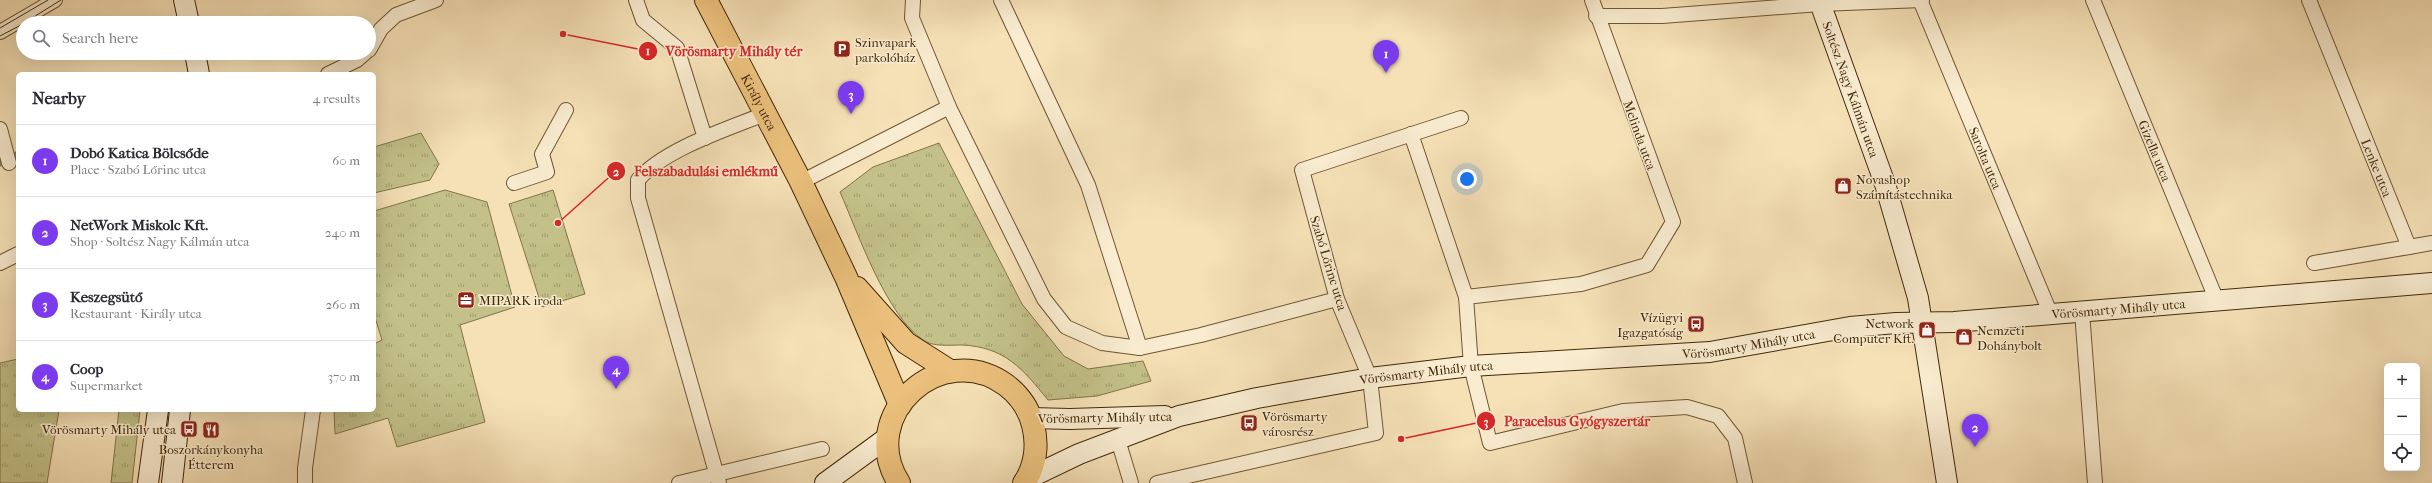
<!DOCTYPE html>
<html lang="en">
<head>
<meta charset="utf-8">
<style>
  :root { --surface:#fff; --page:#f2f2f3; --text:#2b2b33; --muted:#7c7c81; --line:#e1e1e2; --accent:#7c3aed }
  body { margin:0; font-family:"IM FELL French Canon",serif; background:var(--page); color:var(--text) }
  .controls { position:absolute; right:12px; bottom:12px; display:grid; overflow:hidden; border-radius:6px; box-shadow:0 4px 16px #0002 }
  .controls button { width:36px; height:36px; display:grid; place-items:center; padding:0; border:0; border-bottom:1px solid var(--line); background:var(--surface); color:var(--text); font:20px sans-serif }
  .you { position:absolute; left:1467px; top:179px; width:14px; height:14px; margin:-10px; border:3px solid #fff; border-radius:50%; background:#1a73e8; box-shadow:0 0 0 6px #1a73e833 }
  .badge { display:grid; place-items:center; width:26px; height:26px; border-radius:50%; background:var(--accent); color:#fff; font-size:13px; font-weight:700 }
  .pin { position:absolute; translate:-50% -33px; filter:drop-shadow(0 1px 2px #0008) }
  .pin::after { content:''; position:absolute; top:21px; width:14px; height:12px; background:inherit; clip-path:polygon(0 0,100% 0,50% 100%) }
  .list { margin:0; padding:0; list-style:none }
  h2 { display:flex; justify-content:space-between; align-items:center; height:52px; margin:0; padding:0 16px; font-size:17px }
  h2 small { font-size:13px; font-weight:400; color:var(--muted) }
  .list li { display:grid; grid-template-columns:26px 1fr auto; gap:12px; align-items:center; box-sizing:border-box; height:72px; padding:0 16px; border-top:1px solid var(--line) }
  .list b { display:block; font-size:15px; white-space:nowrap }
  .list p { margin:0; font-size:13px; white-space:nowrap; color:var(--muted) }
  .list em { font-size:13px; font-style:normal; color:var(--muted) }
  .icon { flex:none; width:22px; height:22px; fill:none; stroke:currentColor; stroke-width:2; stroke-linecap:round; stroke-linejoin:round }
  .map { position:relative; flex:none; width:2432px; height:483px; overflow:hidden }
  .search { position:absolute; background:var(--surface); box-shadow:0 4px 16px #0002; left:16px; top:16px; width:360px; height:44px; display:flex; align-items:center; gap:10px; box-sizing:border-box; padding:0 14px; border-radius:22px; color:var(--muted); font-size:15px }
  .panel { position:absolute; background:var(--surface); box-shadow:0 4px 16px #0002; left:16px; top:72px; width:360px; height:340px; border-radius:6px }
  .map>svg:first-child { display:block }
  .park { fill:url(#park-tufts); stroke:#837448 }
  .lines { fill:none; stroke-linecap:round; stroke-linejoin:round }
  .stream { stroke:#7d8073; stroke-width:5 }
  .street-casing { stroke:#705634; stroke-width:16 }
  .secondary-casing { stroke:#432808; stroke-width:22 }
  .primary-casing { stroke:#432808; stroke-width:24 }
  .street { stroke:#f9ecd0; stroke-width:14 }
  .secondary { stroke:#f9ecd0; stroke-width:20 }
  .primary { stroke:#ebc07c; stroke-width:22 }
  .tram { stroke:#432808; stroke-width:1 }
  .labels { text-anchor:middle; stroke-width:3; stroke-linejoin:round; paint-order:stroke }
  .poi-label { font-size:13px; fill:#432808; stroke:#f9ecd0; text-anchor:start }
  .street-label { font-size:13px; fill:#432808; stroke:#f9ecd0 }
  .leader { fill:none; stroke:#d62828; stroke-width:1.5 }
  .callout-dot { fill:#d62828; stroke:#f9ecd0; stroke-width:1.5 }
  .mark-label { font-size:12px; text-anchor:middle; font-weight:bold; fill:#fff }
  .callout-label { font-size:14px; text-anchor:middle; font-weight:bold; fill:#d62828; stroke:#f9ecd0; stroke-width:3; stroke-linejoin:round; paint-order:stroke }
</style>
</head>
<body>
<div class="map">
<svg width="2432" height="483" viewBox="0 0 2432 483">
  <defs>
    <pattern id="park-tufts" width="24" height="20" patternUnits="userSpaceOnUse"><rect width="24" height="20" fill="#c3c189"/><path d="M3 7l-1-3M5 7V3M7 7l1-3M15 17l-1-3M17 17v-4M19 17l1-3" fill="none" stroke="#a09d6e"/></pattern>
  </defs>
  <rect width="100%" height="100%" fill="#f6e1b7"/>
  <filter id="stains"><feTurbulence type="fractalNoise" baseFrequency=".005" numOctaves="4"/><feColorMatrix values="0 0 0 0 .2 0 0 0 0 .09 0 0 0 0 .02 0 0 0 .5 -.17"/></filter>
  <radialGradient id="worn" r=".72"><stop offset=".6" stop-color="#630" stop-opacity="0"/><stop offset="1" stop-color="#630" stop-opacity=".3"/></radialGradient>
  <g class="park">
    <path d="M 421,133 L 439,164 L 430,180 L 374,193 L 374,147 Z"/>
    <path d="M 939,143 L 1022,304 L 1064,356 L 1088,369 L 1143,361 L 1151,381 L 1097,396 L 1048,400 C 1023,369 1005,347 962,345 C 949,345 933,347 923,340 C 886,315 858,233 840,192 L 873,167 Z"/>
    <path d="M 445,190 L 487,202 L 515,307 L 460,325 L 485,422 L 397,447 L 388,418 L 335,434 L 334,410 L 374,410 L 374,344 L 382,340 L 374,314 L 374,211 Z"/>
    <path d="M 553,190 L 585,294 L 542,307 L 509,204 Z"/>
    <path d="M 18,359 L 18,410 L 59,410 L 47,483 L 0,483 L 0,363 Z"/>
    <path d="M 119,410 L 140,410 L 132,483 L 111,483 Z"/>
  </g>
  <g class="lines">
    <path class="stream" d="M 0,164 L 18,153"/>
    <defs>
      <g id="street">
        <path d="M 636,0 L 643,20 L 677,48 L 705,138"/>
        <path d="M 913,0 L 912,18 L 949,107 L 1044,299 L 1066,327 L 1102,343 L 1140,348 L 1201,335 L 1337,299"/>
        <path d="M 1001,0 L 1088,185 L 1140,348"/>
        <path id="s1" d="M 1920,0 L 2051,315"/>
        <path id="s2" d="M 2093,0 L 2217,301"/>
        <path id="s3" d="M 2309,0 L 2409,247 L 2314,263"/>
        <path d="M 1596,16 L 1662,16 L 1820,4 L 1922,0"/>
        <path d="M 0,32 L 55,0"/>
        <path d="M 369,50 L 381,29 L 396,15 L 436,0"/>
        <path d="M 328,74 L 357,60 L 365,53"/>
        <path d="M 0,129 L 9,163"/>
        <path d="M 1411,134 L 1466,297 L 1471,366 L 1490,443 L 1623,411 L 1687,407 L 1718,416 L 1735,438 L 1745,483"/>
        <path d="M 801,182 L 949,107"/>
        <path d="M 514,183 L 547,172 L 542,154 L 566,110"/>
        <path d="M 2409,247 L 2432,243"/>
        <path d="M 0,263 L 18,254"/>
        <path d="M 1466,297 L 1581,284 L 1647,265 L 1673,222 L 1592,0"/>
        <path d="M 2082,312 L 2095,483"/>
        <path d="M 1118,440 L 1131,483"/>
        <path d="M 305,483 L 305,468 L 313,410"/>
        <path d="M 679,483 L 822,449"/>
        <path d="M 719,483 L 638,198 L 638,180 C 664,149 728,129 767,113"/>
        <path d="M 1157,483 L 1376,433 L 1370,378 L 1337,299 L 1302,170 L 1461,118"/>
      </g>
      <g id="secondary">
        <path d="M 184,0 L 189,23"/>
        <path id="s4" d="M 1819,0 L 1885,184 L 1918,298 L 1947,483"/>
        <path d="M 195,53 L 199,74"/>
        <path d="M 1031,418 L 1070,419 L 1165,416"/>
        <path id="s5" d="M 1027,479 L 1079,454 L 1179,416 L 1257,398 L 1370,378 L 1471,366 L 1710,352 L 1850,327 L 1896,323 L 1954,322 L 2432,283"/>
        <path d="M 148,483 L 158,410"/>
        <path d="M 172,483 L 180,410"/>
        <path d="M 825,483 L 888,437"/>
      </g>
      <g id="primary">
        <path id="s6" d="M 706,0 L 801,182 L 846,277 L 900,405"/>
        <path d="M 857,288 L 906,343 L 950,371"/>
        <path d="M 899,483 C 856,415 941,338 1006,385 C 1019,395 1029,409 1033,425 C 1038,444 1036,466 1024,483"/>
      </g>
    </defs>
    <use href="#street" class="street-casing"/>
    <use href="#secondary" class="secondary-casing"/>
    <use href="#primary" class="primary-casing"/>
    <use href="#street" class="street"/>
    <use href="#secondary" class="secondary"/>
    <use href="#primary" class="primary"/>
    <g class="tram">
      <path d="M 24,23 L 61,0"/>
      <path d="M 0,28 L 48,0"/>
      <path d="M 0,36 L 23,24"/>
    </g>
  </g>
  <defs>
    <symbol id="parking-square" viewBox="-11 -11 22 22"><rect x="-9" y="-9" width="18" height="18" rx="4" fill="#8f2418" stroke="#f9ecd0"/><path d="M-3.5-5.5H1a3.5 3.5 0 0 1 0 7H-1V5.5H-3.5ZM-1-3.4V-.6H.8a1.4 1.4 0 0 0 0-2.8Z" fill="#fff"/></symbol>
    <symbol id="shop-square" viewBox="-11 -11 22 22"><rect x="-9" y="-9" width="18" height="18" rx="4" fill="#8f2418" stroke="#f9ecd0"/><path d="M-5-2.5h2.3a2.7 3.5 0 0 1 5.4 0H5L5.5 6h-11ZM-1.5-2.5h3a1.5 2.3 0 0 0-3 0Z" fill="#fff"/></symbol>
    <symbol id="office-square" viewBox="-11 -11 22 22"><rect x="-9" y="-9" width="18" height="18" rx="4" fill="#8f2418" stroke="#f9ecd0"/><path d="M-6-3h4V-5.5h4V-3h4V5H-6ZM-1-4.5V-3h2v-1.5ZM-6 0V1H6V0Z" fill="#fff"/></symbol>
    <symbol id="bus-square" viewBox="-11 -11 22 22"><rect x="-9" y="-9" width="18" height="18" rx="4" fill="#8f2418" stroke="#f9ecd0"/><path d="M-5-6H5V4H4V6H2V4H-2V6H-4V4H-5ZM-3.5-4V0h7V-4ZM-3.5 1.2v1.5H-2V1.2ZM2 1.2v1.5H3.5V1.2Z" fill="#fff"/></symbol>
    <symbol id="restaurant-square" viewBox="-11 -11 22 22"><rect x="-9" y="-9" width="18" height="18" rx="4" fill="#8f2418" stroke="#f9ecd0"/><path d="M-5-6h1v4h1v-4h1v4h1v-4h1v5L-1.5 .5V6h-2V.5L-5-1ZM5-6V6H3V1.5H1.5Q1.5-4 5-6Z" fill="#fff"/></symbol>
  </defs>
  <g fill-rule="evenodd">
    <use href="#parking-square" x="832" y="39" width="20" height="20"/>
    <use href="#shop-square" x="1833" y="176" width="20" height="20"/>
    <use href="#office-square" x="456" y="290" width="20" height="20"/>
    <use href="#bus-square" x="1686" y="314" width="20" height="20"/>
    <use href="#shop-square" x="1917" y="320" width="20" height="20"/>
    <use href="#shop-square" x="1954" y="327" width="20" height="20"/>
    <use href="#bus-square" x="1239" y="413" width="20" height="20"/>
    <use href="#bus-square" x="179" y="419" width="20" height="20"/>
    <use href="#restaurant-square" x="201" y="420" width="20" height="20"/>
  </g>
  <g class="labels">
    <g class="poi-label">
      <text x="855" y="47">Szinvapark<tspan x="855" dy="15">parkolóház</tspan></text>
      <text x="1856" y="184">Novashop<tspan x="1856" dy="15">Számítástechnika</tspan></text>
      <text x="479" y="305">MIPARK iroda</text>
      <text x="1683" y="322" text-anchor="end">Vízügyi<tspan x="1683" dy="15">Igazgatóság</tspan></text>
      <text x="1914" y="328" text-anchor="end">Network<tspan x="1914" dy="15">Computer Kft.</tspan></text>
      <text x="1977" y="335">Nemzeti<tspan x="1977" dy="15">Dohánybolt</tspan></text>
      <text x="1262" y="421">Vörösmarty<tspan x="1262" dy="15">városrész</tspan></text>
      <text x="176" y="434" text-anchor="end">Vörösmarty Mihály utca</text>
      <text x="211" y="454" text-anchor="middle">Boszorkánykonyha<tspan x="211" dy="15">Étterem</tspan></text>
    </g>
    <g class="street-label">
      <text dy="5" stroke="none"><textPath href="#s4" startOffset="95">Soltész Nagy Kálmán utca</textPath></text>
      <text dy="5" stroke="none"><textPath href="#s6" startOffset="115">Király utca</textPath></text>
      <text transform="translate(1640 135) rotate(70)" y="5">Melinda utca</text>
      <text dy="5" stroke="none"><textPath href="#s2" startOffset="163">Gizella utca</textPath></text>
      <text dy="5" stroke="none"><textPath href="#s1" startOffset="171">Sarolta utca</textPath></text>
      <text dy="5" stroke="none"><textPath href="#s3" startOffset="181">Lenke utca</textPath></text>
      <text transform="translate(1329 263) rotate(73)" y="5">Szabó Lőrinc utca</text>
      <text dy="5" stroke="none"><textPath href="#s5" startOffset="1112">Vörösmarty Mihály utca</textPath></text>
      <text dy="5" stroke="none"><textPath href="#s5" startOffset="740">Vörösmarty Mihály utca</textPath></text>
      <text dy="5" stroke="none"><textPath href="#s5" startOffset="416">Vörösmarty Mihály utca</textPath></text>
      <text transform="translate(1105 417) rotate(-1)" y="5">Vörösmarty Mihály utca</text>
    </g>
  </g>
  <path class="leader" d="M563 34L648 51M558 223L616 171M1401 439L1486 421"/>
  <g class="callout-dot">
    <circle cx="563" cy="34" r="4"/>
    <circle cx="558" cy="223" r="4"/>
    <circle cx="1401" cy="439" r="4"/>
    <circle cx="648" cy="51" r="10"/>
    <circle cx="616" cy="171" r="10"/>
    <circle cx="1486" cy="421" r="10"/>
  </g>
  <g class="mark-label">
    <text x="648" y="55">1</text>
    <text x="616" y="176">2</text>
    <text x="1486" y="426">3</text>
  </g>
  <g class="callout-label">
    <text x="734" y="56">Vörösmarty Mihály tér</text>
    <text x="706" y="176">Felszabadulási emlékmű</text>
    <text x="1577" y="426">Paracelsus Gyógyszertár</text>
  </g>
  <rect width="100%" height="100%" filter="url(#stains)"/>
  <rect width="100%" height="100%" fill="url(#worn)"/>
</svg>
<div class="controls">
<button>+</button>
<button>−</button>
<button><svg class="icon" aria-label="locate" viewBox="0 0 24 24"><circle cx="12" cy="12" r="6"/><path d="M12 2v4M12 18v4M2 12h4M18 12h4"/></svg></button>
</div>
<div class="you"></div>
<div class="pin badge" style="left:1386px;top:73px">1</div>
<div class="pin badge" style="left:1975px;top:447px">2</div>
<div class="pin badge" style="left:851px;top:114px">3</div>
<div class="pin badge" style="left:616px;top:389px">4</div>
<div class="search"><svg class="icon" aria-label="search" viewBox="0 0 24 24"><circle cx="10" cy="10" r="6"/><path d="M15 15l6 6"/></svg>Search here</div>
<section class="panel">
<h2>Nearby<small>4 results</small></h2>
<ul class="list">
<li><span class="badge">1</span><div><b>Dobó Katica Bölcsőde</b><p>Place · Szabó Lőrinc utca</p></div><em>60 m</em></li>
<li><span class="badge">2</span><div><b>NetWork Miskolc Kft.</b><p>Shop · Soltész Nagy Kálmán utca</p></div><em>240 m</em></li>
<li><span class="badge">3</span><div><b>Keszegsütő</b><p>Restaurant · Király utca</p></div><em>260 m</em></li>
<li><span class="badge">4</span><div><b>Coop</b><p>Supermarket</p></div><em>370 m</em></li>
</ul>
</section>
</div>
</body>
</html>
